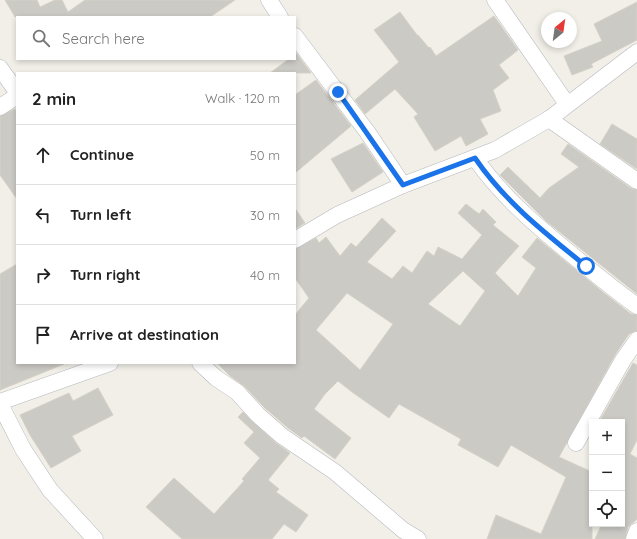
<!DOCTYPE html>
<html lang="en">
<head>
<meta charset="utf-8">
<style>
  :root { --surface:#fff; --page:#f2f2f2; --text:#222; --muted:#767676; --line:#e0e0e0 }
  body { margin:0; font-family:Quicksand,sans-serif; background:var(--page); color:var(--text) }
  .controls { position:absolute; right:12px; bottom:12px; display:grid; overflow:hidden; border-radius:0px; box-shadow:0 2px 6px #0003 }
  .controls button { width:36px; height:36px; display:grid; place-items:center; padding:0; border:0; border-bottom:1px solid var(--line); background:var(--surface); color:var(--text); font:20px sans-serif }
  .compass { position:absolute; left:541px; top:12px; width:36px; height:36px; border-radius:50%; background:var(--surface); box-shadow:0 2px 6px #0003; rotate:29deg }
  .stop { position:absolute; width:12px; height:12px; margin:-9px; border:3px solid #1a73e8; border-radius:50%; background:#fff }
  .stop.end { background:#1a73e8; border-color:#fff; box-shadow:0 1px 4px #0008 }
  .list { margin:0; padding:0; list-style:none }
  h2 { display:flex; justify-content:space-between; align-items:center; height:52px; margin:0; padding:0 16px; font-size:17px }
  h2 small { font-size:13px; font-weight:400; color:var(--muted) }
  .list li { display:grid; grid-template-columns:26px 1fr auto; gap:12px; align-items:center; box-sizing:border-box; height:60px; padding:0 16px; border-top:1px solid var(--line) }
  .list b { display:block; font-size:15px; white-space:nowrap }
  .list em { font-size:13px; font-style:normal; color:var(--muted) }
  .icon { flex:none; width:22px; height:22px; fill:none; stroke:currentColor; stroke-width:2; stroke-linecap:round; stroke-linejoin:round }
  .map { position:relative; flex:none; width:637px; height:539px; overflow:hidden }
  .search { position:absolute; background:var(--surface); box-shadow:0 2px 6px #0003; left:16px; top:16px; width:280px; height:44px; display:flex; align-items:center; gap:10px; box-sizing:border-box; padding:0 14px; border-radius:0px; color:var(--muted); font-size:15px }
  .panel { position:absolute; background:var(--surface); box-shadow:0 2px 6px #0003; left:16px; top:72px; width:280px; height:292px; border-radius:0px }
  .map>svg:first-child { display:block }
  .building { fill:#cccac5; stroke:#d6d1c6; fill-rule:evenodd }
  .lines { fill:none; stroke-linecap:round; stroke-linejoin:round }
  .street-casing { stroke:#b5b8bc; stroke-width:17 }
  .street { stroke:#fff; stroke-width:16 }
  .route { stroke:#1a73e8; stroke-width:5 }
</style>
</head>
<body>
<div class="map">
<svg width="637" height="539" viewBox="0 0 637 539">
  <rect width="100%" height="100%" fill="#f1efe8"/>
  <g class="building">
    <path d="M 5,0 L 37,0 L 40,7 L 55,0 L 62,0 L 68,12 L 85,0 L 235,0 L 210,17 L 15,17 Z"/>
    <path d="M 637,2 L 637,40 L 591,64 L 593,67 L 572,75 L 564,56 L 602,41 L 594,24 Z"/>
    <path d="M 400,12 L 417,35 L 418,35 L 429,48 L 430,47 L 436,56 L 494,16 L 499,23 L 518,50 L 499,65 L 509,78 L 493,90 L 501,111 L 480,119 L 488,134 L 466,146 L 461,136 L 435,151 L 414,117 L 418,114 L 395,89 L 365,114 L 355,100 L 399,62 L 374,30 Z"/>
    <path d="M 296,53 L 311,73 L 270,73 L 289,59 L 295,59 Z"/>
    <path d="M 316,80 L 351,126 L 295,173 L 295,95 Z"/>
    <path d="M 15,109 L 17,112 L 17,199 L 0,175 L 0,116 Z"/>
    <path d="M 612,124 L 637,139 L 637,169 L 600,144 Z"/>
    <path d="M 363,143 L 383,172 L 352,192 L 331,159 Z"/>
    <path d="M 568,144 L 632,189 L 637,190 L 637,294 L 546,221 L 500,175 L 508,167 L 540,198 L 549,188 L 579,167 L 561,154 Z"/>
    <path d="M 466,204 L 479,214 L 483,209 L 496,222 L 493,225 L 519,246 L 495,273 L 518,296 L 536,268 L 522,257 L 537,238 L 604,293 L 631,314 L 637,315 L 637,331 L 629,334 L 615,355 L 559,457 L 592,472 L 592,539 L 487,539 L 496,515 L 541,534 L 566,477 L 511,445 L 498,467 L 458,445 L 461,439 L 399,404 L 389,418 L 352,392 L 338,381 L 325,394 L 314,409 L 351,438 L 335,459 L 304,436 L 302,438 L 288,428 L 265,408 L 244,386 L 230,376 L 217,363 L 295,363 L 295,315 L 309,298 L 295,278 L 295,249 L 316,238 L 319,243 L 326,237 L 340,256 L 351,243 L 356,247 L 382,218 L 396,231 L 367,262 L 392,279 L 403,266 L 412,273 L 427,251 L 434,256 L 438,247 L 462,259 L 482,235 L 458,213 ZM 463,271 L 485,291 L 460,326 L 428,304 ZM 347,293 L 393,324 L 360,370 L 316,330 Z"/>
    <path d="M 295,208 L 305,223 L 295,229 Z"/>
    <path d="M 17,264 L 17,363 L 64,364 L 0,390 L 0,274 Z"/>
    <path d="M 633,363 L 637,365 L 637,440 L 630,454 L 637,458 L 637,519 L 628,527 L 625,539 L 595,539 L 602,524 L 622,524 L 622,422 L 599,422 Z"/>
    <path d="M 98,388 L 113,415 L 72,436 L 81,451 L 51,468 L 30,435 L 20,415 L 69,393 L 73,401 Z"/>
    <path d="M 243,412 L 276,443 L 290,453 L 268,480 L 279,489 L 276,492 L 308,515 L 296,532 L 284,524 L 272,539 L 182,539 L 146,507 L 174,478 L 214,514 L 244,481 L 242,479 L 260,458 L 244,443 L 254,432 L 238,417 Z"/>
  </g>
  <g class="lines">
    <defs>
      <g id="street">
        <path d="M 269,0 L 280,17"/>
        <path d="M 495,0 L 567,104"/>
        <path d="M 295,36 L 368,133 L 403,185"/>
        <path d="M 0,68 L 17,92"/>
        <path d="M 0,107 L 17,96"/>
        <path d="M 549,119 L 637,181"/>
        <path d="M 475,158 C 500,194 531,221 565,249 C 589,269 612,288 637,306"/>
        <path d="M 295,240 L 337,215 L 403,185 L 495,150 L 549,119 L 637,52"/>
        <path d="M 200,363 L 216,378 L 237,392 L 258,415 L 282,436 L 335,472 L 403,530 L 418,539"/>
        <path d="M 0,402 L 110,363"/>
        <path d="M 0,404 L 23,449 L 50,490 L 95,539"/>
        <path d="M 576,443 L 623,360 L 637,340"/>
        <path d="M 634,539 L 637,531"/>
      </g>
    </defs>
    <use href="#street" class="street-casing"/>
    <use href="#street" class="street"/>
  </g>
  <g class="lines">
    <path class="route" d="M 338,92 L 403,185 L 475,158 C 505,202 545,233 586,266"/>
  </g>
</svg>
<div class="controls">
<button>+</button>
<button>−</button>
<button><svg class="icon" aria-label="locate" viewBox="0 0 24 24"><circle cx="12" cy="12" r="6"/><path d="M12 2v4M12 18v4M2 12h4M18 12h4"/></svg></button>
</div>
<svg class="compass" viewBox="-18 -18 36 36"><path d="M0-13l5 13h-10z" fill="#e53935"/><path d="M0 13l5-13h-10z" fill="#767676"/></svg>
<div class="stop" style="left:586px;top:266px"></div>
<div class="stop end" style="left:338px;top:92px"></div>
<div class="search"><svg class="icon" aria-label="search" viewBox="0 0 24 24"><circle cx="10" cy="10" r="6"/><path d="M15 15l6 6"/></svg>Search here</div>
<section class="panel">
<h2>2 min<small>Walk · 120 m</small></h2>
<ul class="list">
<li><svg class="icon" aria-label="ahead" viewBox="0 0 24 24"><path d="M12 20V5M6 11l6-6 6 6"/></svg><div><b>Continue</b></div><em>50 m</em></li>
<li><svg class="icon" aria-label="left" viewBox="0 0 24 24"><path d="M17 20v-9H6M10 6l-5 5 5 5"/></svg><div><b>Turn left</b></div><em>30 m</em></li>
<li><svg class="icon" aria-label="right" viewBox="0 0 24 24"><path d="M7 20v-9h11M14 6l5 5-5 5"/></svg><div><b>Turn right</b></div><em>40 m</em></li>
<li><svg class="icon" aria-label="arrive" viewBox="0 0 24 24"><path d="M6 21V4h12l-3 4 3 4H6"/></svg><div><b>Arrive at destination</b></div></li>
</ul>
</section>
</div>
</body>
</html>
